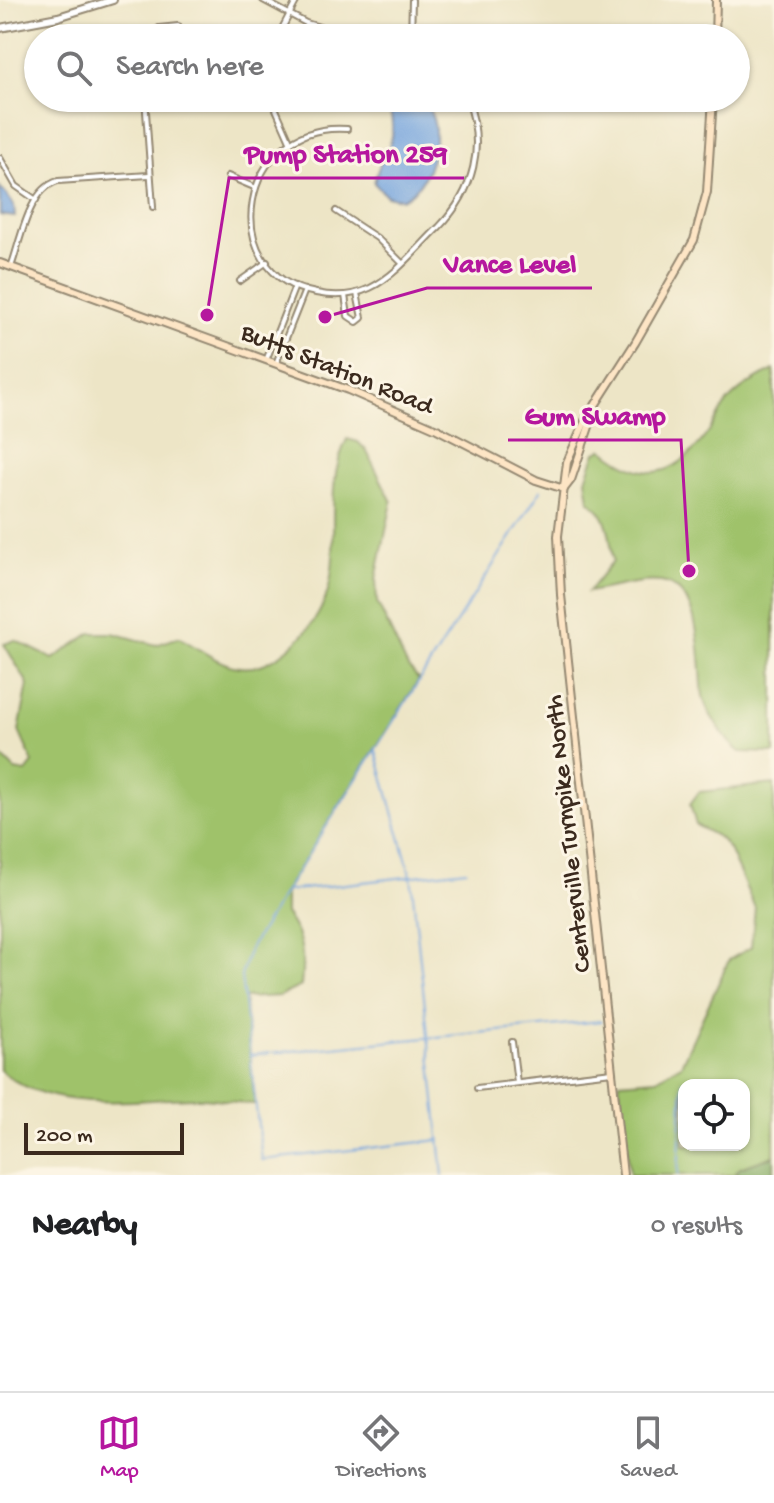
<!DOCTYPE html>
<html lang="en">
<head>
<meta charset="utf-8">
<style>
  :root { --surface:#fff; --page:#f2f2f2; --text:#202124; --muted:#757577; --line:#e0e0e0; --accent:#b5179e }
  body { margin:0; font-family:"Gochi Hand",sans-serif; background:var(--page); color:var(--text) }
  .controls { position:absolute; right:24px; bottom:24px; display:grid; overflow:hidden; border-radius:16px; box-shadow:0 2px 6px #0004 }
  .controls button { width:72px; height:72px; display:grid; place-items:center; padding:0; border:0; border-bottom:2px solid var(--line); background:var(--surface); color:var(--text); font:40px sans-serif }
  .scale { position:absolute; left:24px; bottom:20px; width:160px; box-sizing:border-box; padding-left:8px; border:4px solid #3b2a1e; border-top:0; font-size:22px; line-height:28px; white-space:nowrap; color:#3b2a1e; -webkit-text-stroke:6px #fcf5e5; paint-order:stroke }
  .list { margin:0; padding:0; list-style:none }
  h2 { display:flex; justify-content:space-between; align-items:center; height:104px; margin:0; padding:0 32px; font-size:34px }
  h2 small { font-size:26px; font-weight:400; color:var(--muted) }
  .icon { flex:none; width:44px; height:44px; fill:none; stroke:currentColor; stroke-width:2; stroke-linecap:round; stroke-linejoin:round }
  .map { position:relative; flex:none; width:774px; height:1175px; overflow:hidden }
  .search { position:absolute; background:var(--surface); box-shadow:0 2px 6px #0004; left:24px; right:24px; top:24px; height:88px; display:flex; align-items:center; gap:20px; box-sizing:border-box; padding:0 28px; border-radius:44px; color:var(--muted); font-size:30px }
  .sheet { height:216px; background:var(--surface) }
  nav { display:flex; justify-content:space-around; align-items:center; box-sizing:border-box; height:112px; border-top:2px solid var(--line); background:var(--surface); font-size:22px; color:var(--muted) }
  nav a { display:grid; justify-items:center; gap:4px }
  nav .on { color:var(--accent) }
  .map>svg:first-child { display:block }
  .green { fill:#9fc26b; stroke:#6d7644; stroke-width:2; fill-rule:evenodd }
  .forest { fill:#7fa85f; stroke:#5d693e; stroke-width:2 }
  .water { fill:#74a4de; stroke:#58677e; stroke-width:2 }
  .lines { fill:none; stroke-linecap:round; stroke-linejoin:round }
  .stream { stroke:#74a4de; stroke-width:2 }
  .minor-casing { stroke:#948872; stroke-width:8 }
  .tertiary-casing { stroke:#948872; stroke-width:10 }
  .secondary-casing { stroke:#948872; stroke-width:10 }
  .minor { stroke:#fff; stroke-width:4 }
  .tertiary { stroke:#fff; stroke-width:6 }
  .secondary { stroke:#fde5c5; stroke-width:6 }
  .labels { text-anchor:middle; stroke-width:6; stroke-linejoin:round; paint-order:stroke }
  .street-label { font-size:26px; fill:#3b2a1e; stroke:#fcf5e5 }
  .leader { fill:none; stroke:#b5179e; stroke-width:3 }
  .callout-dot { fill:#b5179e; stroke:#fcf5e5; stroke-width:3 }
  .callout-label { font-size:28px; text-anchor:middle; font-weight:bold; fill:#b5179e; stroke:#fcf5e5; stroke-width:6; stroke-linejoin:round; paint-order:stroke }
</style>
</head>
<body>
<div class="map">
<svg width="774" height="1175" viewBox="0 0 774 1175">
  <rect width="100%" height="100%" fill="#fcf5e5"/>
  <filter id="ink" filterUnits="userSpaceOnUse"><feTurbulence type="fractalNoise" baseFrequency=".0125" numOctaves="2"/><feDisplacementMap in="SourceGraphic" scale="16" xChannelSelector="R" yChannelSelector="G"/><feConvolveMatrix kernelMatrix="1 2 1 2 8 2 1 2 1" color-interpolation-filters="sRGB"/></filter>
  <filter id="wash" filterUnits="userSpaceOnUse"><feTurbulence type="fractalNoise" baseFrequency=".006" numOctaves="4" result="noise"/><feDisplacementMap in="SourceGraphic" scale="32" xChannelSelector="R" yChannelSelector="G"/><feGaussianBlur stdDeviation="1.8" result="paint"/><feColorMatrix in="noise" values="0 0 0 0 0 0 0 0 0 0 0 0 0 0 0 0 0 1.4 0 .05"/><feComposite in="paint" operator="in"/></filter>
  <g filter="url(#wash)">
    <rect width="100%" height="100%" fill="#ede5c6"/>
    <g class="green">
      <path d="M 774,370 L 774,753 L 740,752 C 727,743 706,712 703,696 C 699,666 704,588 661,582 C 639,579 610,589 588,592 L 613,561 C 610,537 610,516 589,501 L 586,479 L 596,452 L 603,449 C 645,484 674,479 707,434 C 716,422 721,407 732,397 C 744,385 759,377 774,370 Z"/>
      <path d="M 347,439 L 358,442 L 366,450 L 392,502 L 376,579 L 377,602 L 407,666 L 419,680 L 285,891 L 285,914 C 304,937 304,956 301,986 L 280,996 L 244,998 L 255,1104 C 237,1103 218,1098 199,1098 C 136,1098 53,1116 0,1070 L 0,755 L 15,770 L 26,772 L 33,763 L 19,731 L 28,684 L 4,644 L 15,640 L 53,659 L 91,633 L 113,633 L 156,645 L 179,637 C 221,662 244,685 288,649 C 366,585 311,513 347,439 Z"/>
      <path d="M 774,784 L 774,1156 L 740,1168 L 734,1175 L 630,1175 L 619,1082 L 656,1079 L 681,1065 L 729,960 L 751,947 L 755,908 L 729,849 L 720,838 L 696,825 L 690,804 L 699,792 ZM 684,1085 L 744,1085 L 744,1145 L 684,1145 Z"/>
    </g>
    <path class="forest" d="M 774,1156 L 774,1175 L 734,1175 L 740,1168 Z"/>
    <g class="water">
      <path d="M 386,98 C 394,98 411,95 418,99 C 449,115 435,186 401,199 L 387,196 L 374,183 C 383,143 403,149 386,98 Z"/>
      <path d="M 0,187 L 14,205 L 15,217 L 0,215 Z"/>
    </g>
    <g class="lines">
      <g class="stream">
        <path d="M 376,751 L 411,876 L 443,1175"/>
        <path d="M 286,891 L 466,870"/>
        <path d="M 250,1055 L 601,1021"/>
        <path d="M 440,1140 L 262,1160 L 241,976 L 249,950 L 285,891 L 541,490"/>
        <path d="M 678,1175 L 683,1081"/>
      </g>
    </g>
  </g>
  <g filter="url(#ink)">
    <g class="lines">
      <defs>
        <g id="minor">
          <path d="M 263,0 L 306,23 L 357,38"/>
          <path d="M 147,38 L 159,28 L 178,26"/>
          <path d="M 277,38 L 297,0"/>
          <path d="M 411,38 L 412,0"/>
          <path d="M 145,98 L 153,207"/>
          <path d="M 271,98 L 290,141"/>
          <path d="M 104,107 L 189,98"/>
          <path d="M 347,129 C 238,121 215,275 316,293 C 334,297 353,296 370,288 C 397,275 418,247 439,227 C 474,191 486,146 467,98"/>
          <path d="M 0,158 L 16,186 L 36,200"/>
          <path d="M 228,176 L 254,187"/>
          <path d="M 336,211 L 377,238 L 402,263"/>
          <path d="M 11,267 C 21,240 28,190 58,181 L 149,175"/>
          <path d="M 240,281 L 267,262"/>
          <path d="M 345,295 L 348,316 L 357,322 L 362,318 L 357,293"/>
          <path d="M 267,358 L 295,286"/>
          <path d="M 277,361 L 305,290"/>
          <path d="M 512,1042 L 517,1083"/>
          <path d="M 477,1088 L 612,1072"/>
        </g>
        <path id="tertiary" d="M 0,28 L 58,17 L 113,0"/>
        <g id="secondary">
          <path d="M 715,38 L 716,0"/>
          <path d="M 0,263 L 348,390 L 437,429 L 536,480 L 564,489"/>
          <path d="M 564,489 L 571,480 L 593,415"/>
          <path d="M 623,1175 L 561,595 L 558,536 L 567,462 L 585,421 L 635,343 L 694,240 L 707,192 L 713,98"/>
        </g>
      </defs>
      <use href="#minor" class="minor-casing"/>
      <use href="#tertiary" class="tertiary-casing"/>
      <use href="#secondary" class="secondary-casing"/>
      <use href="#minor" class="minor"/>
      <use href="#tertiary" class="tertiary"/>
      <use href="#secondary" class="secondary"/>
    </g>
  </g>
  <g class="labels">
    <g class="street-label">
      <text transform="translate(338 367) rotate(22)" y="9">Butts Station Road</text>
      <text transform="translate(566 834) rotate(-96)" y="9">Centerville Turnpike North</text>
    </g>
  </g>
  <path class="leader" d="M207 315L229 178H464M325 317L427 288H592M689 571L681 440H508"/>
  <g class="callout-dot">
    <circle cx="207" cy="315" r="8"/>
    <circle cx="325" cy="317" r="8"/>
    <circle cx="689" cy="571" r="8"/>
  </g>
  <g class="callout-label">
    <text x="346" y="162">Pump Station 259</text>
    <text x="510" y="272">Vance Level</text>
    <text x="595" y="424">Gum Swamp</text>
  </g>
</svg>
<div class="controls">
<button><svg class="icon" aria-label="locate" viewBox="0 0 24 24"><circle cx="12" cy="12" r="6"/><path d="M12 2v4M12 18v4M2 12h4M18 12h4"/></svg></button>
</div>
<div class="scale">200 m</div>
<div class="search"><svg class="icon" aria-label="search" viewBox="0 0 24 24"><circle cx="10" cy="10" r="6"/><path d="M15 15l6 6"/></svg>Search here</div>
</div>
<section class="sheet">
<h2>Nearby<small>0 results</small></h2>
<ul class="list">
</ul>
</section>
<nav>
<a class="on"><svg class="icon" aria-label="map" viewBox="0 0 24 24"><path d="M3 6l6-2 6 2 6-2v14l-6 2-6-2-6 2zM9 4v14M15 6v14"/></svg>Map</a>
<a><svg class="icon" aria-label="directions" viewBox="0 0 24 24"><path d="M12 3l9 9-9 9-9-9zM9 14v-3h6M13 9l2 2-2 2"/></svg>Directions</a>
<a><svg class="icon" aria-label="saved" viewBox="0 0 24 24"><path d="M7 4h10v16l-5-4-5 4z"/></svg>Saved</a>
</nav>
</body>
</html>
